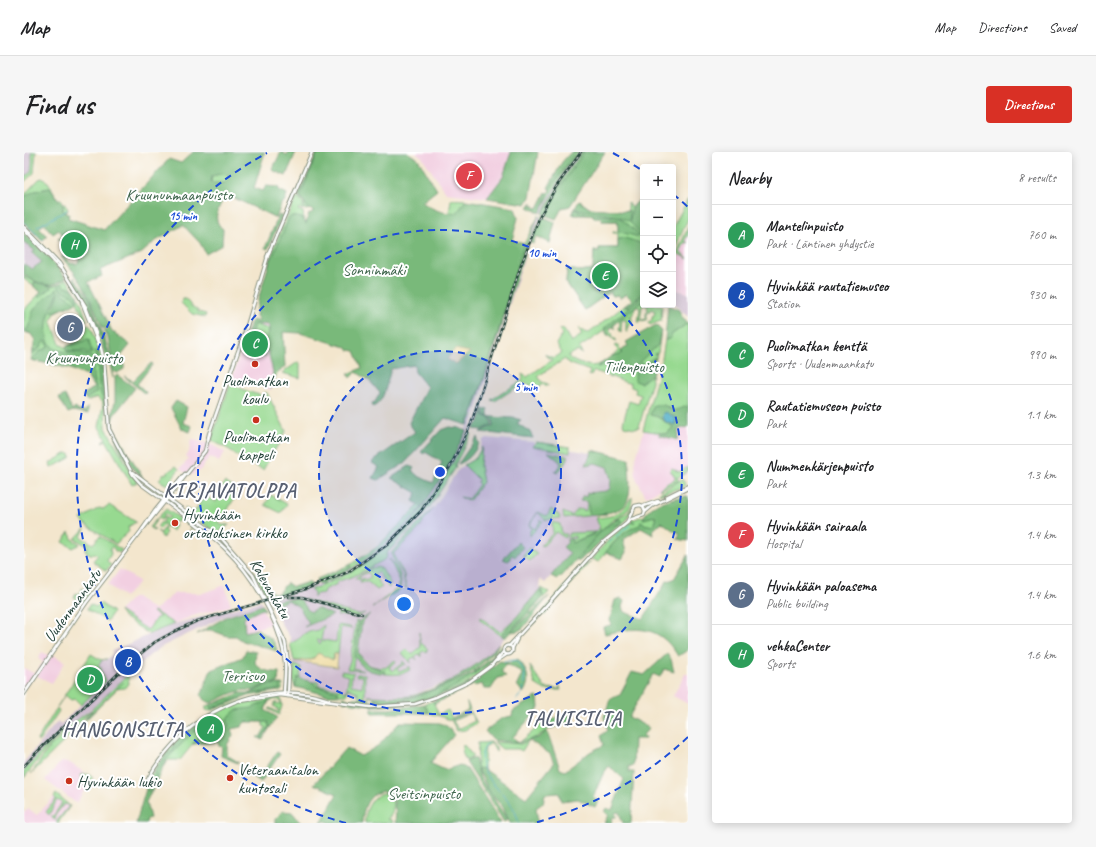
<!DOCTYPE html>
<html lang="en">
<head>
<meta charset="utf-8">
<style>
  :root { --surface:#fff; --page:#f6f6f6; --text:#202124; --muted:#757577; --line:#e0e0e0; --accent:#d93025 }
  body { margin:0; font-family:Caveat,sans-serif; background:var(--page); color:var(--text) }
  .controls { position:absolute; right:12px; top:12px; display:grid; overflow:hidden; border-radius:4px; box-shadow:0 2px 10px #0003 }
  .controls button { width:36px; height:36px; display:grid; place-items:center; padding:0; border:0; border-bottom:1px solid var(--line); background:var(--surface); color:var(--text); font:20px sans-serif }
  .you { position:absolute; left:380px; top:452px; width:14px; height:14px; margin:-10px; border:3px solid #fff; border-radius:50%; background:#1a73e8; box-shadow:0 0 0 6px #1a73e833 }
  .badge { display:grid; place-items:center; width:26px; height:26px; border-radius:50%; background:var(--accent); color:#fff; font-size:13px; font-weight:700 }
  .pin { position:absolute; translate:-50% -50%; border:2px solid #fff; box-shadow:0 1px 4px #0006 }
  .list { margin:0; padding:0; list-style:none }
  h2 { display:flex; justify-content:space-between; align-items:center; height:52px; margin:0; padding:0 16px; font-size:17px }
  h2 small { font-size:13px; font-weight:400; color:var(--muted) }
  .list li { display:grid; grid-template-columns:26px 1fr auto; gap:12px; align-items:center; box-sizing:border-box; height:60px; padding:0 16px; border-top:1px solid var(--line) }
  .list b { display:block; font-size:15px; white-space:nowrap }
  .list p { margin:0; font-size:13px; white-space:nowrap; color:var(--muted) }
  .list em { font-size:13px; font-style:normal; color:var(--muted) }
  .icon { flex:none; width:22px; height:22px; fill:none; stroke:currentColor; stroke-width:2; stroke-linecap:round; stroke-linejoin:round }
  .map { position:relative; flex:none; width:664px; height:671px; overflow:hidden; border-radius:4px }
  header { display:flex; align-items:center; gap:24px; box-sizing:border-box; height:56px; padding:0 20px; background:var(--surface); border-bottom:1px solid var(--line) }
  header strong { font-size:19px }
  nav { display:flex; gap:22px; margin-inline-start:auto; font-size:14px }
  .intro { display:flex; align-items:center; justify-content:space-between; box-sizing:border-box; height:96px; padding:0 24px }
  h1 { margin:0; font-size:28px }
  .button { padding:10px 18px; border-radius:4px; background:var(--accent); color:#fff; font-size:14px; font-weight:700 }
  main { display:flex; gap:24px; padding:0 24px }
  aside { flex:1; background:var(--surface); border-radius:4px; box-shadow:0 2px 10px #0003 }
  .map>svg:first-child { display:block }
  .built { fill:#f2cfe1 }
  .industrial { fill:#cfbdcf }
  .green { fill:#97d990; stroke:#5b8b62; fill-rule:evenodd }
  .forest { fill:#79b97a; stroke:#4c7b57; fill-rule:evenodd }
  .sand { fill:#eeda9e; stroke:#868c69 }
  .water { fill:#43a7c3; stroke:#31727c }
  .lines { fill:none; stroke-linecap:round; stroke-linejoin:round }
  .stream { stroke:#43a7c3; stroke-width:1 }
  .secondary-casing { stroke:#899280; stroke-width:4.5 }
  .secondary { stroke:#fff; stroke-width:2.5 }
  .rail-casing { stroke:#1f3d34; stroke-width:2.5 }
  .rail { stroke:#fff; stroke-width:1; stroke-dasharray:3; stroke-linecap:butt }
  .ring { fill:none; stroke:#1d4ed8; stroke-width:2; stroke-dasharray:7 5 }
  .poi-dot { fill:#c8321e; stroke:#fff; stroke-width:1.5 }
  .labels { text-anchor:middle; stroke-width:4; stroke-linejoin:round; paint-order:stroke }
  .park-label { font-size:16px; fill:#3d644b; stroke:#fff }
  .poi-label { font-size:16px; fill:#1f3d34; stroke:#fff; text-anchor:start }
  .street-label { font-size:16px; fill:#1f3d34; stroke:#fff }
  .district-label { font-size:20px; font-weight:bold; letter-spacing:1px; fill:#596172; stroke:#fff }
  .centre { fill:#1d4ed8; stroke:#fff; stroke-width:2 }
  .ring-label { font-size:12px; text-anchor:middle; font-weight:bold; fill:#1d4ed8; stroke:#fff; stroke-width:4; stroke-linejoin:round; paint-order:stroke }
</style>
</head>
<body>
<header>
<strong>Map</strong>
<nav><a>Map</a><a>Directions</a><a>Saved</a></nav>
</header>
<div class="intro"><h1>Find us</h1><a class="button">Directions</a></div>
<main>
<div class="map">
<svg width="664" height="671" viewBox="0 0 664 671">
  <rect width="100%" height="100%" fill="#fff"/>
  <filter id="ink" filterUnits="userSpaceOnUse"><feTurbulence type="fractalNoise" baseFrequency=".025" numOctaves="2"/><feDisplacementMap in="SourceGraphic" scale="8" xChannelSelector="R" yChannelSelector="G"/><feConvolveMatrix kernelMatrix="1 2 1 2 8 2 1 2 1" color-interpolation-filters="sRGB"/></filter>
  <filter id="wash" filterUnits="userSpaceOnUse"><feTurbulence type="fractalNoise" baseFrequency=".012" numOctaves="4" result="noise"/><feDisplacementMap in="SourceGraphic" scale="16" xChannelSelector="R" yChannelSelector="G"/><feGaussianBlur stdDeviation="0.9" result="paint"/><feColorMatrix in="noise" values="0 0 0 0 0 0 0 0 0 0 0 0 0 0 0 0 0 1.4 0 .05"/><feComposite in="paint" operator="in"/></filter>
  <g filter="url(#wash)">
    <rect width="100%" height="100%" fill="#f3e6cd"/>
    <g class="built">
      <path d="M 391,0 L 487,0 L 479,25 L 463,46 L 422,41 L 398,5 Z"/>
      <path d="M 664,80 L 664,141 L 649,137 L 649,119 Z"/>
      <path d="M 226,171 L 245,173 L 253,221 L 247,238 L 210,226 L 209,224 Z"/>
      <path d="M 664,275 L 664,321 L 622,345 L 612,326 L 611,309 L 620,278 L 655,277 Z"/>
      <path d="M 167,287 L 188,293 L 201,300 L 195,310 L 186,305 L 175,320 L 172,318 L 170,323 L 160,320 L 156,317 L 165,307 L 162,305 L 165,300 Z"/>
      <path d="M 96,417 L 116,430 L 101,445 L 84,433 Z"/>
      <path d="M 201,433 L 207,454 L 169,464 L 125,482 L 95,459 L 108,446 L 112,446 L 130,458 L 151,441 L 179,441 Z"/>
      <path d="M 238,457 L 247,472 L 221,480 L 220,466 Z"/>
      <path d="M 18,500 L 24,503 L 26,501 L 41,510 L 28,531 L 11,523 L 0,536 L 0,516 L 11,522 L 19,510 L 14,506 Z"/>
      <path d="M 661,522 L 664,522 L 664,552 L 649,544 Z"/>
      <path d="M 37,610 L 46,611 L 69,626 L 52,651 L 21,628 Z"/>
      <path d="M 30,645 L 45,654 L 32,671 L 0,671 L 0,660 L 5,657 L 13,663 Z"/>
    </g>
    <g class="industrial">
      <path d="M 0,0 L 8,0 L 7,20 L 0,25 Z"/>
      <path d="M 555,0 L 558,0 L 524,50 L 518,61 L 516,60 L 542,17 Z"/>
      <path d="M 515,64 L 517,65 L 505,91 L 450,265 L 431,308 L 410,342 L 381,377 L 338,414 L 309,429 L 311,430 L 361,401 L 371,400 L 393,379 L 397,371 L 413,352 L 433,319 L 452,306 L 459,288 L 462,286 L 509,290 L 511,292 L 600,306 L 598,355 L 571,362 L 575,377 L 531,426 L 527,424 L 521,431 L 516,427 L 515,435 L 518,440 L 468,500 L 433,526 L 386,544 L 337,544 L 279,530 L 270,517 L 266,485 L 257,472 L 247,451 L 251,449 L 249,446 L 307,428 L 344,407 L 372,383 L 394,360 L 407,342 L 434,297 L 449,262 L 504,89 Z"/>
      <path d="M 0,85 L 21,110 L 8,120 L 0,112 Z"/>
      <path d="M 649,137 L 664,141 L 664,165 L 649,151 Z"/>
      <path d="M 237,449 L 239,453 L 202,464 L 137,495 L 125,504 L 79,548 L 46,573 L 21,595 L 0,619 L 0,610 L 32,571 L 34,569 L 37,572 L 82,529 L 80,527 L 74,530 L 77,519 L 74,514 L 78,508 L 80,509 L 86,505 L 89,501 L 88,499 L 150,472 Z"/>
    </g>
    <g class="green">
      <path d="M 7,0 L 12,0 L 10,21 L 0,30 L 0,25 L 7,20 C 8,11 9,7 7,0 Z"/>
      <path d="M 293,0 L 276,44 L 288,57 L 281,58 L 280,50 L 274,43 Z"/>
      <path d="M 552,0 L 555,0 L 542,17 L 516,60 L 527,36 Z"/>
      <path d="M 558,0 L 560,0 L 518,61 L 540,25 Z"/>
      <path d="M 196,22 L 204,23 L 205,27 L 201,32 L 187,32 L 188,24 Z"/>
      <path d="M 18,26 L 24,30 L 34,47 L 37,47 L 44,57 L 43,60 L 39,60 L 39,52 L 34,48 L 25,36 L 11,39 L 0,45 L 0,43 L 15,27 Z"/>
      <path d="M 619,43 L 619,153 L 638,153 L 637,169 L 626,173 L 624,170 L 628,168 L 628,164 L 630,163 L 631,159 L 627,157 L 623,162 L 623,168 L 618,169 L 618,167 L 622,168 L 622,161 L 624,160 L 623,153 L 618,154 L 616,170 L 614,170 L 616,156 L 612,154 L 608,164 L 605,164 L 605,166 L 608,166 L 608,170 L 604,174 L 603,180 L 602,180 L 602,167 L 598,167 L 597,180 L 595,177 L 596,169 L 593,169 L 591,173 L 589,173 L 591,177 L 589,175 L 586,176 L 586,180 L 589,181 L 588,183 L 593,189 L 590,188 L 582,178 L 585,184 L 584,185 L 580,179 L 555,196 L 558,202 L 553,199 L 544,204 C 547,208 550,209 555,211 C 576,218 577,210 595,199 L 590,194 L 593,193 L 598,200 L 596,202 L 634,193 L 637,178 L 634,201 L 630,202 L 633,203 L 627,223 L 628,229 L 615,275 L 611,276 L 600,274 L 599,271 L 605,249 L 614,252 L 617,243 L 611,241 L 612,237 L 607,235 L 607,232 C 593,228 585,223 570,219 L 567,224 L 565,223 L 566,219 L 544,211 L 541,207 L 514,224 L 518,230 L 524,232 L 524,234 L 517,232 L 516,236 L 499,231 L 471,249 L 467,248 L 499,228 L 498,222 L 503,225 L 528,208 L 520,202 L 530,206 L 538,201 L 532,192 L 538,182 L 535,177 L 537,178 L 539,176 L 547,190 L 558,183 L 555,177 L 556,176 L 560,180 L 565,181 L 608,148 L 602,142 L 596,146 L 594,143 L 589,144 L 586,140 L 561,158 L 542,130 L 543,117 L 556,119 L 569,117 L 570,99 L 575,99 L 575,96 L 594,96 L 594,81 L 589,81 L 589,80 L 594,79 L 594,69 L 578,69 L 577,66 L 570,66 L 569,63 L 548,62 L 556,49 L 565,56 L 604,59 L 604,50 L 608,56 Z"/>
      <path d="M 274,45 L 279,51 L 279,58 L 275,56 L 274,58 L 279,60 L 280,68 L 279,66 L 265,66 L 244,116 C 243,106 267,54 274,45 Z"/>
      <path d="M 427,47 L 442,48 L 433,61 L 425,62 Z"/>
      <path d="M 664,47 L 664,67 L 649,100 L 649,75 Z"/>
      <path d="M 515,63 L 504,89 L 449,262 L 444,273 L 443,273 L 461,224 L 500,92 Z"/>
      <path d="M 664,75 L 664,83 L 661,88 L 664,91 L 661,90 L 656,100 L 664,107 L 653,101 Z"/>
      <path d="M 0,125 C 18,131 25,140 43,127 L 57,150 L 63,169 L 59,168 L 60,167 L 53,150 L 32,160 L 27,168 L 36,192 L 41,195 L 60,186 L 59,183 L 63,179 L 62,174 L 65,173 L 67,175 L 77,203 L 79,217 L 82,276 L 113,330 L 108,333 L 82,288 L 78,290 L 82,287 L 75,275 L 79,252 L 73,245 L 63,249 L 59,243 L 70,236 L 63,224 L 44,216 L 7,208 L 12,183 L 0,180 L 0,158 L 17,140 L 0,127 Z"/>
      <path d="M 59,146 C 72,162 78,185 83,205 L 87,208 L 89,226 L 85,209 L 81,205 L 72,175 Z"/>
      <path d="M 159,147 L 162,147 L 167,154 L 174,158 L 174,160 L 182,162 L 181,165 L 168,162 L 157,151 Z"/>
      <path d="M 664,171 L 664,254 L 649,259 L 643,254 L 632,264 L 649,275 L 643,282 L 619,278 L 638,207 L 641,188 L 646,187 L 647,183 Z"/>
      <path d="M 230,172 L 245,177 L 240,200 L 242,204 L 236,205 L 234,203 L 233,205 L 221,200 Z"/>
      <path d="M 274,210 L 276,211 L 276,226 L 258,221 Z"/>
      <path d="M 207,230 C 217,238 228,241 240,244 L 240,240 L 243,241 L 262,279 L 239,318 L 207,300 L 206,298 L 187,288 Z"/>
      <path d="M 445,280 L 447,281 L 431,313 L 432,315 L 405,356 L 362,402 L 363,404 L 360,408 L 330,424 L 312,430 L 313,432 L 300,438 L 299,441 L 292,442 L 290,446 L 290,440 L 286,438 C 364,411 410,352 445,280 Z"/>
      <path d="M 512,290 L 546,295 L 546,301 L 508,294 Z"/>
      <path d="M 458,295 L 456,314 L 459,330 L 445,349 L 436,345 L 445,347 L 455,332 L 453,330 L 455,328 L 440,313 L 452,306 Z"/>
      <path d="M 43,301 L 47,303 L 46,306 L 27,316 L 26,311 Z"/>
      <path d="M 152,314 L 155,317 L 143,333 L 135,328 L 140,321 L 141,322 Z"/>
      <path d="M 664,315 L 663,320 L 653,326 L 655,328 L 636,338 L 636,336 L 652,326 L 647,319 L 645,319 L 648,316 L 655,320 Z"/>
      <path d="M 658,327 L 662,333 C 653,338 644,339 635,343 L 636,341 Z"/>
      <path d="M 201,330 L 212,337 L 210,342 L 217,347 L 197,337 Z"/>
      <path d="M 195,337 L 211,345 L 203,359 L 194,367 L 197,373 L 205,373 L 193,381 L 162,360 L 163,358 L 160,356 L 169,360 L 172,358 L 180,344 L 192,350 L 193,348 L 189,346 Z"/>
      <path d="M 247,343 L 263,352 L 257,361 L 241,353 Z"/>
      <path d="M 608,345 C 609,359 598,362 589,368 C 585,371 581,375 577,379 L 572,366 C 594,364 596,362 608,345 Z"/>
      <path d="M 563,350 L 576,362 L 583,362 L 540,366 L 539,360 L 548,364 L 554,357 L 562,359 Z"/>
      <path d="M 611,351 L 602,369 L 576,389 L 556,409 L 553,408 L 555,408 C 565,398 585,386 590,374 L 595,373 L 595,367 L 591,368 L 604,361 Z"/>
      <path d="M 85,353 L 112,370 L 104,375 L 105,379 C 102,384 96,386 92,392 L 61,372 L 57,367 L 75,356 L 79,357 Z"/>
      <path d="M 395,353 L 398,355 L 394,360 C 368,388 341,411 307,428 L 308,425 L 327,416 L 326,412 L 328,412 L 352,396 Z"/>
      <path d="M 409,356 L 393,379 L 370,401 C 370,409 378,415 380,423 C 381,427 380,431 383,436 L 381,436 L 379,422 L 368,405 L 368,400 Z"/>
      <path d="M 142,357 L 168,374 L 168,375 L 165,382 L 167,374 L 156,368 L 153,370 L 148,369 L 149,372 L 152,373 L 149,379 L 143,375 L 140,378 L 142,380 L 139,386 L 137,384 L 137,382 L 133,379 L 137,381 L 142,373 L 140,372 L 136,377 L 133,375 L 137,370 L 139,371 L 141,365 L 144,367 L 146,365 L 141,361 L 138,368 L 134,366 L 127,376 L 131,378 L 130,379 L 125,375 Z"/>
      <path d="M 527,357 L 535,363 L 536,366 L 521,368 L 514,360 L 505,373 L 511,377 L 517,368 L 519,369 L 506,384 L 506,378 L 508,377 L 505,373 L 514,360 L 523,364 Z"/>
      <path d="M 620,364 L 620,367 L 630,364 L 632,370 L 629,374 C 605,369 587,392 575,410 L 567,407 L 588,384 L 604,371 L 611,370 L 607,370 L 607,368 Z"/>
      <path d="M 528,370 L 536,372 L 538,382 L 543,382 L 541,386 L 532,380 L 519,394 L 517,393 L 529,381 Z"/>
      <path d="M 61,376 L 57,385 L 69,392 L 76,384 L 98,398 L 96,401 L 91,399 L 89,395 L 86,397 L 87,402 L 83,409 L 87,413 L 82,419 L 69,409 L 74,403 L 70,401 L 68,403 L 61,399 L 64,394 L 51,387 Z"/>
      <path d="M 45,380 L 49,388 L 56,392 L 49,396 L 39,390 Z"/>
      <path d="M 572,380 L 548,391 L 545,387 L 551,387 L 551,384 L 543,386 L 546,381 Z"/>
      <path d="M 505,396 L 513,402 L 506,409 L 499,403 Z"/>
      <path d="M 567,409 L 528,452 L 521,463 L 519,462 L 501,480 L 558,415 Z"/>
      <path d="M 354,415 L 358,417 L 366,431 L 365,436 L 354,420 L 350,424 L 358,435 L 353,438 L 344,430 L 336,430 L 339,426 L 341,428 L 347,425 L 344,420 L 336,424 L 336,428 L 331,426 L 348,416 Z"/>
      <path d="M 58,436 L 66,441 L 59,451 L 50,445 L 52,441 L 55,442 Z"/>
      <path d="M 517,436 L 525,440 L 482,485 L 479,485 L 456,468 L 456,465 L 476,480 L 488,469 L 488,471 L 478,482 L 480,485 L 519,444 Z"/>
      <path d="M 280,447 L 334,463 L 341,461 L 333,465 L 313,463 L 315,461 Z"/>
      <path d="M 76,451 L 89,460 L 83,469 L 63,457 L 66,452 L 72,455 Z"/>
      <path d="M 95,459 L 124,478 L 132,466 L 136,465 L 129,460 L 130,459 L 150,472 L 125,482 L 98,464 Z"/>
      <path d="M 332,469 L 334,469 L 329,516 L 340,519 L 323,517 L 326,509 Z"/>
      <path d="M 300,473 L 297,488 L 292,488 L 296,492 L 298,488 L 312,490 L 314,473 L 326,475 L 328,477 L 317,475 L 314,502 L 310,502 L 309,508 L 293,503 L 288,508 C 281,507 277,510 270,509 L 266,492 L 276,486 L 281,481 L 294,478 Z"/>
      <path d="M 395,480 L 396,490 L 404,497 L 402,498 L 403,501 L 400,499 L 396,501 L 398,505 L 395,502 L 391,504 L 393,508 L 391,505 L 386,507 L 387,511 L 378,501 L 383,497 L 388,502 L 397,495 Z"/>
      <path d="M 477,493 L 477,501 C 448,539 393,555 347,554 L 377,551 L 377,549 L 381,548 L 383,551 C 417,543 445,529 472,505 L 472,502 L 469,503 Z"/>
      <path d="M 67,502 L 77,508 L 83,507 L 78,508 L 74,514 L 77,515 L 77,519 L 82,529 L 57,553 L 51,547 L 47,548 L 41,543 L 33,555 Z"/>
      <path d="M 371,508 L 372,510 L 365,515 L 368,519 L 379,511 L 379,509 L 382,513 L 380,512 L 373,517 L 375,520 L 385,516 L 385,514 L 387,517 C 379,523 371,523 362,522 L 361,519 L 344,513 L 357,516 L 359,514 L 361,516 Z"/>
      <path d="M 270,513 L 277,515 L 276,526 L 273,526 L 271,535 L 269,530 Z"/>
      <path d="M 506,514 L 521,536 L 536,537 L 535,532 L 537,538 L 521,538 L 511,532 Z"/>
      <path d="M 317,519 L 330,521 L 328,523 L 327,533 L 338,535 L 339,524 L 332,524 L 333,522 L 341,522 L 341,545 L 336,546 L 333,540 L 324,536 L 323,543 L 314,543 L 314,539 L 293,535 L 289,530 L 294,530 L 294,534 L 317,537 L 319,539 L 322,540 L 325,524 L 317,522 Z"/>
      <path d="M 104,523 L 105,532 L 100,536 L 93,537 L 7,622 L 27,593 L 57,572 L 100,530 L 61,567 L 69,556 Z"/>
      <path d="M 257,532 L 259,532 L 258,538 L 255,539 L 225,544 L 186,559 L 182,558 L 182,554 L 186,553 L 187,557 L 226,542 L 253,538 L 256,537 Z"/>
      <path d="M 253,544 L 257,546 L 258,554 L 255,563 L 245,557 L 246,556 L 254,560 L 255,558 L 250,554 L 251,550 L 252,549 L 252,552 L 257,552 L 257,549 L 252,547 L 245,549 L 241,558 L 245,575 L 236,587 L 233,585 L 236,585 L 242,575 L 239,574 L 239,570 L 240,570 L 217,569 L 206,575 L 206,585 L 195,594 L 194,590 L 169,592 L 156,608 L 144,608 L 141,614 L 143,608 L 140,608 L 130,621 L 132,624 L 128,626 L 124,633 L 128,639 L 121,636 C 135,600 171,566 208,553 C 222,548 238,547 253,544 Z"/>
      <path d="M 409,549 L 414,561 L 411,563 L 405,561 L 401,552 Z"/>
      <path d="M 443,550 L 446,558 L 426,568 L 413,563 L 424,558 L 428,566 L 444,558 Z"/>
      <path d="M 33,556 L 35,559 L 15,589 L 13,588 Z"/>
      <path d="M 67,558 L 55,571 L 28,590 L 0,626 L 0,619 L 21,595 L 46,573 Z"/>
      <path d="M 447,560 L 453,571 L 441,578 L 433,579 L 427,568 ZM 446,561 L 451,569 L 434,577 L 429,569 Z"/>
      <path d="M 520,570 L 523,578 L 513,585 L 495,591 Z"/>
      <path d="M 505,588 L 498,599 L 494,597 L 478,597 L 470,590 L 497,592 Z"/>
      <path d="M 467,590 L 472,595 L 472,600 L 467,591 L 461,596 L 460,617 L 453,616 L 454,591 Z"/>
      <path d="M 439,592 L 449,604 L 442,609 L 438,600 Z"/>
      <path d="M 64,622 L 69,626 L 60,635 L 56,623 Z"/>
      <path d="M 358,641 L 364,642 L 368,646 C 369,654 371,662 363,667 L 367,668 L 369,671 L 341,671 C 340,660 347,645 358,641 Z"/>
      <path d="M 32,642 L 46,654 L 34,671 L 32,670 L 45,654 L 40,652 L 30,665 L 32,667 L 30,668 L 27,664 L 29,664 L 38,651 L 33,648 L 25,663 L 22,660 L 32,647 L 30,645 Z"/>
    </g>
    <g class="forest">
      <path d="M 169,0 L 241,0 L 230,36 L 239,39 L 242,34 L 254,35 L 255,38 L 263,42 L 260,50 L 258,50 L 252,66 L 202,42 C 196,54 186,67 199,77 L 198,93 L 182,102 L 176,91 L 159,73 L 130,90 L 118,101 L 76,118 L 78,124 L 64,130 L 86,174 L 79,177 C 69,151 57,125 37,105 L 39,104 L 46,111 L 53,112 L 55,108 L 49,101 L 61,89 L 51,79 L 39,89 L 34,87 L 39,83 L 35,78 L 29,82 L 20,72 L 15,76 L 23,84 L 18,89 L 0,71 L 0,45 L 11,39 L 26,36 L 34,48 L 39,52 L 39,60 L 45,62 L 44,66 L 80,78 L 145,7 L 157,11 ZM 196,22 L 204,23 L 205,27 L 201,31 L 187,31 L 188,24 Z"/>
      <path d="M 257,0 L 263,3 L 264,0 L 272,0 L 262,24 L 248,18 Z"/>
      <path d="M 294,0 L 383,0 L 394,7 L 413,38 L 398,50 C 409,58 420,62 433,61 L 442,48 L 491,56 L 494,66 L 488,88 L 500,92 L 461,224 L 443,273 L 421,266 L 381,311 L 354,328 L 349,326 L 355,315 L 348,311 L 350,308 L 391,280 L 385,271 L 403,235 L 391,220 L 390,213 L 367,217 C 363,229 361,250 349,255 L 348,251 L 351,250 L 356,241 L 345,228 L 332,220 L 326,226 L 324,222 L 338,216 L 331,199 L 324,198 L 322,195 L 276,181 L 259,180 L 261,215 L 253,221 L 247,237 L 249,220 L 244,199 L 240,200 L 242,194 L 240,189 L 245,180 L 245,173 L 230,172 L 222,198 L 220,197 L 217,200 L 227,170 L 229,168 L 234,170 L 235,168 L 232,164 L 234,148 L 244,115 L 265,66 L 267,64 L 279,66 L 282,72 L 284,63 L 290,59 L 285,57 L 276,44 Z"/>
      <path d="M 487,0 L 514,0 L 506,45 L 502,52 L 463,46 L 479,25 Z"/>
      <path d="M 547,0 L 552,0 L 527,36 L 516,61 L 504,55 L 508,50 L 507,54 L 510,52 L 510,55 L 514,56 L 522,40 L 524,41 L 526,38 L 524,36 L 525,34 L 538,10 Z"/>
      <path d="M 560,0 L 581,0 L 546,54 L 538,56 L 532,67 L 518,62 Z"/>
      <path d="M 619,43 L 619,84 L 606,70 L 608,56 Z"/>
      <path d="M 555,49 L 565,56 L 606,59 L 605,69 L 597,65 L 552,57 L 551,56 Z"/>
      <path d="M 550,57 L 559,61 L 597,66 L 616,83 L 615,85 L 596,80 L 594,78 L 594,69 L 578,69 L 577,66 L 570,66 L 569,63 L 550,63 Z"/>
      <path d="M 255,63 L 258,64 L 244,97 L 241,96 Z"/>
      <path d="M 517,64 L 531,70 L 526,91 L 512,84 L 509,92 L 506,90 L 514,73 L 516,73 Z"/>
      <path d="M 0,81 L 26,106 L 42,126 C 26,137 17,133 0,123 L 0,112 L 8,117 L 18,110 L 8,101 L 11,99 L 10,98 L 0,90 Z"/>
      <path d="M 598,85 L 619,92 L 619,141 L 603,155 L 600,155 L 608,148 L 602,142 L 596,146 L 594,143 L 589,144 L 586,140 L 561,158 L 542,130 L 543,117 L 556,119 L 569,117 L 570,99 L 575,99 L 575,96 L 594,96 L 594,87 L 598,87 Z"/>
      <path d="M 50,125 L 65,146 L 81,187 L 87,208 L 83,205 C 79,187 73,168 64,152 C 59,144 49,134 50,125 Z"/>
      <path d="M 11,130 L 26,134 L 27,136 L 15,146 L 14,143 L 17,140 L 9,134 Z"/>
      <path d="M 37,131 L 42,135 L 48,136 L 53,143 L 53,150 L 48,143 L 35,137 L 34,133 Z"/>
      <path d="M 33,137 L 34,140 C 31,150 24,161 23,172 C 18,214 57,191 70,207 L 69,218 L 73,240 L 62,247 L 59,243 L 70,236 L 63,224 L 44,216 L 7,208 L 16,199 L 23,196 L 24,193 L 21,188 L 16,196 L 8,203 L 9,198 L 14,197 L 10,192 L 11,188 L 6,181 L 1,180 C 6,174 6,169 8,162 C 11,152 25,144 33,137 Z"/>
      <path d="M 36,139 L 52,151 L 28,161 L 35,141 Z"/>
      <path d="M 619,143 L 619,152 L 616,151 L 583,178 L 580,177 Z"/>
      <path d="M 644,153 L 655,158 L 659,167 L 664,171 L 647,183 L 646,187 L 641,188 Z"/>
      <path d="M 632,173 L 637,178 L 634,193 L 609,216 L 601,219 C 591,215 583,213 573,215 L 588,204 L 599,201 L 597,199 L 604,194 L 602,190 Z"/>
      <path d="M 86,175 L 88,179 L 106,193 L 94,208 L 100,212 L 100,217 L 93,221 L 90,220 L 84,186 L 80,179 Z"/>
      <path d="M 63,187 L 65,187 L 68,202 L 60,199 L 44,199 L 42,196 L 44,194 L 60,189 Z"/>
      <path d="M 70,199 L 74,200 L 77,218 L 79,217 L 81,252 C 71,234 77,217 70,199 Z"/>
      <path d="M 631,205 L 628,225 L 627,223 L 617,231 L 611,229 L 611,219 L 617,211 L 620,212 Z"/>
      <path d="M 127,211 L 129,212 L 113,232 L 122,240 L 121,242 L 100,224 L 109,229 Z"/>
      <path d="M 93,223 L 111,236 L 90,263 L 87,271 L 91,281 C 89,276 87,272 87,267 L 91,249 L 91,225 Z"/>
      <path d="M 41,243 L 48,258 L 52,256 L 53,258 L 60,260 L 64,255 L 64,262 L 49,259 L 44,261 L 35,246 Z"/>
      <path d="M 152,249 L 163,255 L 159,271 L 168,274 L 166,280 L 158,277 L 147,256 Z"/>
      <path d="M 630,253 L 640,253 L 649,259 L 664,254 L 664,275 L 655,277 L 653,288 L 635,283 L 636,281 L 643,282 L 649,275 L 634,265 L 626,263 Z"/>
      <path d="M 459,256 L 459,263 L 468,268 L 468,273 L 458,278 L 449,277 L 455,270 Z"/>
      <path d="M 464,257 L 464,264 C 475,267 487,264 497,268 L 493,271 L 506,280 L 509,286 L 456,280 L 470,273 L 469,267 L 460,263 L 460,258 Z"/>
      <path d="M 425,275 L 435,276 L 442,279 L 424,316 L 398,355 L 389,349 L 393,341 L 367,326 L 385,314 L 390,316 L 388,319 L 394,324 L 409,331 L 418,310 L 401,300 L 400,302 L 397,300 L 417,278 Z"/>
      <path d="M 92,282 L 93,282 L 119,326 C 109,318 91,295 92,282 Z"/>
      <path d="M 453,285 L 455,291 C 451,300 444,309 434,312 Z"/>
      <path d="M 568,298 L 605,307 C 606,348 612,360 565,363 L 564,350 L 556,349 L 559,344 L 562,345 L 563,341 L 582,339 L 586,337 L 587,327 L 583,315 L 571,311 L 562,313 Z"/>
      <path d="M 524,300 L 543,304 L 544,307 L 534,321 L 531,320 L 537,311 Z"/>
      <path d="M 664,344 L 664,389 L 653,387 L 656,381 L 650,379 L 638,370 L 628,379 L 629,383 L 617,376 L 599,388 L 602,400 L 598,407 L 582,400 C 591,389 602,377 616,373 L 617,369 L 619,370 L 620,372 L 629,374 L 632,369 L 631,364 L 619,367 C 624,352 649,345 664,344 Z"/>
      <path d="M 596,367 L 598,370 L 590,374 L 589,379 L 555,409 L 553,407 C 563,396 581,370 596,367 Z"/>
      <path d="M 575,377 L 577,379 L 538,424 L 533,427 L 527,424 L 546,401 L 539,395 L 544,390 L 542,388 L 547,387 L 548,391 L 570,382 Z"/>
      <path d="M 494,390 L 499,395 L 491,405 L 488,403 L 486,405 L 487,407 L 484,409 L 479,407 Z"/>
      <path d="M 664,403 L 664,498 L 654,504 C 634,472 614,475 581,482 L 579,475 L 587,473 L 586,467 L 591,448 L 596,446 L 600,449 L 598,455 L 600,460 L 619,467 L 643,429 L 650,427 Z"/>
      <path d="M 365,407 C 375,414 379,426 376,438 L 348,456 L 375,435 L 375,427 Z"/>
      <path d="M 325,413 L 327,416 L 308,425 L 307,428 L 295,432 L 293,427 Z"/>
      <path d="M 228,417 L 249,441 L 254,441 L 263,431 L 269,435 L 284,430 L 288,433 L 287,435 L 245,447 Z"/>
      <path d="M 516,437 L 519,444 L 480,485 L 478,482 Z"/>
      <path d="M 525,444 L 499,476 L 494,479 L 487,480 Z"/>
      <path d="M 262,447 L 276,447 L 284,458 L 287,460 L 293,456 L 309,463 L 280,475 L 285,471 L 275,455 L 264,448 L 249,455 L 247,450 Z"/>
      <path d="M 239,453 L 241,458 L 238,457 L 220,466 L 221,480 L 233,477 C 243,484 251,486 253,499 L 219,489 L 212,484 L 203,484 L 187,478 L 182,478 L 173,482 L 202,465 Z"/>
      <path d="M 346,462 L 338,470 L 334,501 L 344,513 L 361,519 L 362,522 C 344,519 341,519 330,504 L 335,469 Z"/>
      <path d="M 475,491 L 470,500 L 450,519 L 419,534 L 374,549 L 360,549 L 344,544 C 357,544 374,546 387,544 C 416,537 456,515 475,491 Z"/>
      <path d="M 222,498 L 232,500 L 231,511 C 237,519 245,520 255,520 L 254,531 L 242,532 L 229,539 C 216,535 198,546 187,551 L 180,548 L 177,543 L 187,518 L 219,505 Z"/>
      <path d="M 472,502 L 472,505 C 453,522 408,553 381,550 L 381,548 L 418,535 L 448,522 Z"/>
      <path d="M 643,502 L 647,507 L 650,520 L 640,517 L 636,525 L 629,522 L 605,565 L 625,576 L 619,583 L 621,587 L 610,587 L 609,614 L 605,614 L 605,620 L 610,620 L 607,671 L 599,671 L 595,660 L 591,661 L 592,665 L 589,665 L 587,671 L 580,671 L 584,663 L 580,660 L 582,656 L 588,658 L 600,627 L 585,614 L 579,622 L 569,645 L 574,649 L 571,655 L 554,647 L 537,649 L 535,641 L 521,642 L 519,651 L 512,656 L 514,671 L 485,671 L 477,653 L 467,642 L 453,616 L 460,617 L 502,646 L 530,611 L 526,602 L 505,588 L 514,586 L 523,579 L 536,617 L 541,619 L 566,600 L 580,593 L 577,584 L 584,578 L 580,565 L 586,547 L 596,543 L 608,520 L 620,523 Z"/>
      <path d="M 494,507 C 503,517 508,529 499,541 L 493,533 L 498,522 L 496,519 L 482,512 L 478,517 L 478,521 L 482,524 L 474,526 L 467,537 L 460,537 L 458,532 L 450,534 L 449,533 L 410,552 L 409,549 L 448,530 L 476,509 L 485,511 Z"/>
      <path d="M 273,526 L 289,530 L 293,535 L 314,539 L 314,543 L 303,543 L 271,535 Z"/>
      <path d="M 257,532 L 256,537 L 253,538 L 226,542 L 186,557 L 186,553 L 216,541 L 227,541 L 242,533 Z"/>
      <path d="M 319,545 L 326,548 L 330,546 L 345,546 L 347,553 L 320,550 Z"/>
      <path d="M 514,545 L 515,556 L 489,585 L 495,591 L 469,588 L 461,579 L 478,566 L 488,564 L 489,559 L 510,546 Z"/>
      <path d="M 350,547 L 365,550 L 377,549 L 378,551 L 347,553 Z"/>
      <path d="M 245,548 L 241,558 L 253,565 L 238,588 L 236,587 L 245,575 L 244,570 L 221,570 L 217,575 L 207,577 L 209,583 L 203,593 L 203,603 L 214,610 L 214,611 L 197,604 L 198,595 L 195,594 L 193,586 L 197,582 L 201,587 L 198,582 L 204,574 L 203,566 L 212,558 L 228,556 Z"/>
      <path d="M 400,552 L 405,561 L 348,561 L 348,557 L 366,557 Z"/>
      <path d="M 543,562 L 550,566 L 549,568 L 523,578 L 520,570 Z"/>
      <path d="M 181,567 L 187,570 L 193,568 L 190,572 L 193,574 L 190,576 L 191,579 L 178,582 L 170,579 L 142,608 L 128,639 L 124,633 L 128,626 L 132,624 L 130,621 L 143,601 L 149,599 L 150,591 Z"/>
      <path d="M 376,570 L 416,571 L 424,575 L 430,583 L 406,611 L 421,618 L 436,613 L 443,617 L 477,671 L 371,671 L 372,659 L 370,654 L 370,645 L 359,639 C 343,642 339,657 338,671 L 307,671 L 301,669 L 297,671 L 313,642 L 290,632 L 322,596 L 337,604 L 355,593 Z"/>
      <path d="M 187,580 L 189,580 L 191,588 L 188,590 L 168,592 L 174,586 L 183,587 L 183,584 L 175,583 Z"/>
      <path d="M 253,600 L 256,602 L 237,630 L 223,621 L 224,620 L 235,627 Z"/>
      <path d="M 449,606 L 451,607 L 456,626 L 481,664 L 483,668 L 480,670 L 442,610 Z"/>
      <path d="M 122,637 L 127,640 L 122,650 L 126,666 L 123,667 L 122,671 L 112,671 Z"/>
      <path d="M 259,659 L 268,660 L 277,671 L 251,671 L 251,667 Z"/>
    </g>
    <g class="sand">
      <path d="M 431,197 L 446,200 L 432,212 L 423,207 Z"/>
      <path d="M 294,501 L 309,508 L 310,502 L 314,502 L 313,515 L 270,509 C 277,510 281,507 288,508 Z"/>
    </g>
    <path class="water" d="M 642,260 L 652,266 L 651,273 L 642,270 L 638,266 L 639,261 Z"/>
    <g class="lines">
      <g class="stream">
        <path d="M 0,71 L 19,88"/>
        <path d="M 13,75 L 43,58"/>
        <path d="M 584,391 L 606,373"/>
        <path d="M 480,509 L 492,508 L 501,520 L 499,540 L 493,547"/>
        <path d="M 464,591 C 443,614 477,637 489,656 C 492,660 493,666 495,671"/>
      </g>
    </g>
  </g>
  <g filter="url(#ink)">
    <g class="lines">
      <defs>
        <g id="secondary">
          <path d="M 0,75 L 35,111 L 62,155 L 76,192 L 80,209 L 85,277 L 109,323 L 117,332 C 171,372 214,394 245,458 C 253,475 259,491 261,510 C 262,521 260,532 260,543"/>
          <path d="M 0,78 L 37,117"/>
          <path d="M 243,105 L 288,0"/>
          <path d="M 58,150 L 76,196"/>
          <path d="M 184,288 L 186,281"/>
          <path d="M 109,320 L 198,387 L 229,423 L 261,490 L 265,517 L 264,544"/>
          <path d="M 642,345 L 664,334"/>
          <path d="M 620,354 L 634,349"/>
          <path d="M 621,360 L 628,354 L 664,336"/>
          <path d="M 118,378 L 181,299 L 185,282 L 223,174 L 246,97"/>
          <path d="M 515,462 L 541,433"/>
          <path d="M 510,467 L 578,391 L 608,367 L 620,363 L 621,359 L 619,354 L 616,353 L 611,354 L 603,370"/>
          <circle cx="484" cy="498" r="4.5"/>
          <path d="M 485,494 L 510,467"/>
          <path d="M 488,497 L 493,487"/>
          <path d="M 473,509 L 482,503"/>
          <path d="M 0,542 L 62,451 L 118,378 L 131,359 L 161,322"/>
          <path d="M 217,549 L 256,543 L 346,555 L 391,552 L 412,545 L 445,530 L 467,514 L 480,499"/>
          <path d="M 124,627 C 158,564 234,523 305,548"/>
        </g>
      </defs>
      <use href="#secondary" class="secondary-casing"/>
      <use href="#secondary" class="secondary"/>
      <defs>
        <g id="rail">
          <path d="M 265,445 L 278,445 L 338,462"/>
          <path d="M 0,614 L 10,603 L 105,511 L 131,490 L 151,479 L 173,469 L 282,437 L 324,420 L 363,393 L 397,359 L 427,313 L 447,272 L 497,113 L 516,64 L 532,35 L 557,0"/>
        </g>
      </defs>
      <use href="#rail" class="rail-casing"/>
      <use href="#rail" class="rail"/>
    </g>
  </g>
  <circle cx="416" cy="320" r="121" fill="#1d4ed8" fill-opacity=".12"/>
  <g class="ring">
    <circle cx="416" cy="320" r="121"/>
    <circle cx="416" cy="320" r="242"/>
    <path d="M664 585A363 363 0 0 1 510 671M322 671A363 363 0 0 1 243 1M589 1A363 363 0 0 1 619 19M649 42A363 363 0 0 1 664 55"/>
  </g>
  <g class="poi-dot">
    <circle cx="231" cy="212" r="4"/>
    <circle cx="232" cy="268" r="4"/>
    <circle cx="151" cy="371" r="4"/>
    <circle cx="206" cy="626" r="4"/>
    <circle cx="45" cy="629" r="4"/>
  </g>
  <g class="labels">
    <g class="park-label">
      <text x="155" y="48">Kruununmaanpuisto</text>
      <text x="350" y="123">Sonninmäki</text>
      <text x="60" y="211">Kruununpuisto</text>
      <text x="610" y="220">Tiilenpuisto</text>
      <text x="219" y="529">Terrisuo</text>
      <text x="400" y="647">Sveitsinpuisto</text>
    </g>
    <g class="poi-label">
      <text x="231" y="234" text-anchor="middle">Puolimatkan<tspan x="231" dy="18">koulu</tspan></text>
      <text x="232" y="290" text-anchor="middle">Puolimatkan<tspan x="232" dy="18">kappeli</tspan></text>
      <text x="159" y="368">Hyvinkään<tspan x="159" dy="18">ortodoksinen kirkko</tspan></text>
      <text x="214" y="623">Veteraanitalon<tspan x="214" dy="18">kuntosali</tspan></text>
      <text x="53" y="635">Hyvinkään lukio</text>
    </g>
    <g class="street-label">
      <text transform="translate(247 436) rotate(60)" y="6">Kalevankatu</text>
      <text transform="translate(48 453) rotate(-54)" y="6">Uudenmaankatu</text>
    </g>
    <g class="district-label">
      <text x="206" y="345">KIRJAVATOLPPA</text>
      <text x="549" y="573">TALVISILTA</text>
      <text x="99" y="584">HANGONSILTA</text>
    </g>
  </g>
  <circle cx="416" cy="320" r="6" class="centre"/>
  <g class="ring-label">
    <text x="159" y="68">15 min</text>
    <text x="518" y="105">10 min</text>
    <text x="502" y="239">5 min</text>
  </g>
</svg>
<div class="controls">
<button>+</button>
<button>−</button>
<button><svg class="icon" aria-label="locate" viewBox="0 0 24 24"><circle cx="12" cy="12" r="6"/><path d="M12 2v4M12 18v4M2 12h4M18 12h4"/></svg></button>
<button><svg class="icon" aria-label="layers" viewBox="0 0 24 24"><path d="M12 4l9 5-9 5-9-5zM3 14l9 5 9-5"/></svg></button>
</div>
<div class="you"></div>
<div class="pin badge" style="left:186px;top:577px;background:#2e9e5b">A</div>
<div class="pin badge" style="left:104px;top:510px;background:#1a4fb4">B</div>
<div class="pin badge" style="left:231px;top:192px;background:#2e9e5b">C</div>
<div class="pin badge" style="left:66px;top:528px;background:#2e9e5b">D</div>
<div class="pin badge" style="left:581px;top:124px;background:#2e9e5b">E</div>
<div class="pin badge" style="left:445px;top:24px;background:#e0444e">F</div>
<div class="pin badge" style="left:46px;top:176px;background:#5c6f8a">G</div>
<div class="pin badge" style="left:50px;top:93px;background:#2e9e5b">H</div>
</div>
<aside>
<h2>Nearby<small>8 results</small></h2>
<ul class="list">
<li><span class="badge" style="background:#2e9e5b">A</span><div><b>Mantelinpuisto</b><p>Park · Läntinen yhdystie</p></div><em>760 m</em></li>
<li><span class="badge" style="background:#1a4fb4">B</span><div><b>Hyvinkää rautatiemuseo</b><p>Station</p></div><em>930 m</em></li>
<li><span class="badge" style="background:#2e9e5b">C</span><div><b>Puolimatkan kenttä</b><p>Sports · Uudenmaankatu</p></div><em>990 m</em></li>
<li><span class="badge" style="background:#2e9e5b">D</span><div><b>Rautatiemuseon puisto</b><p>Park</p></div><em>1.1 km</em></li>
<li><span class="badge" style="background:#2e9e5b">E</span><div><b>Nummenkärjenpuisto</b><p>Park</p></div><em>1.3 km</em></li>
<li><span class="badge" style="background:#e0444e">F</span><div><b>Hyvinkään sairaala</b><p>Hospital</p></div><em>1.4 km</em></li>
<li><span class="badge" style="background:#5c6f8a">G</span><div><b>Hyvinkään paloasema</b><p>Public building</p></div><em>1.4 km</em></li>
<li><span class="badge" style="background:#2e9e5b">H</span><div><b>vehkaCenter</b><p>Sports</p></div><em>1.6 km</em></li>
</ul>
</aside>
</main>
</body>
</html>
